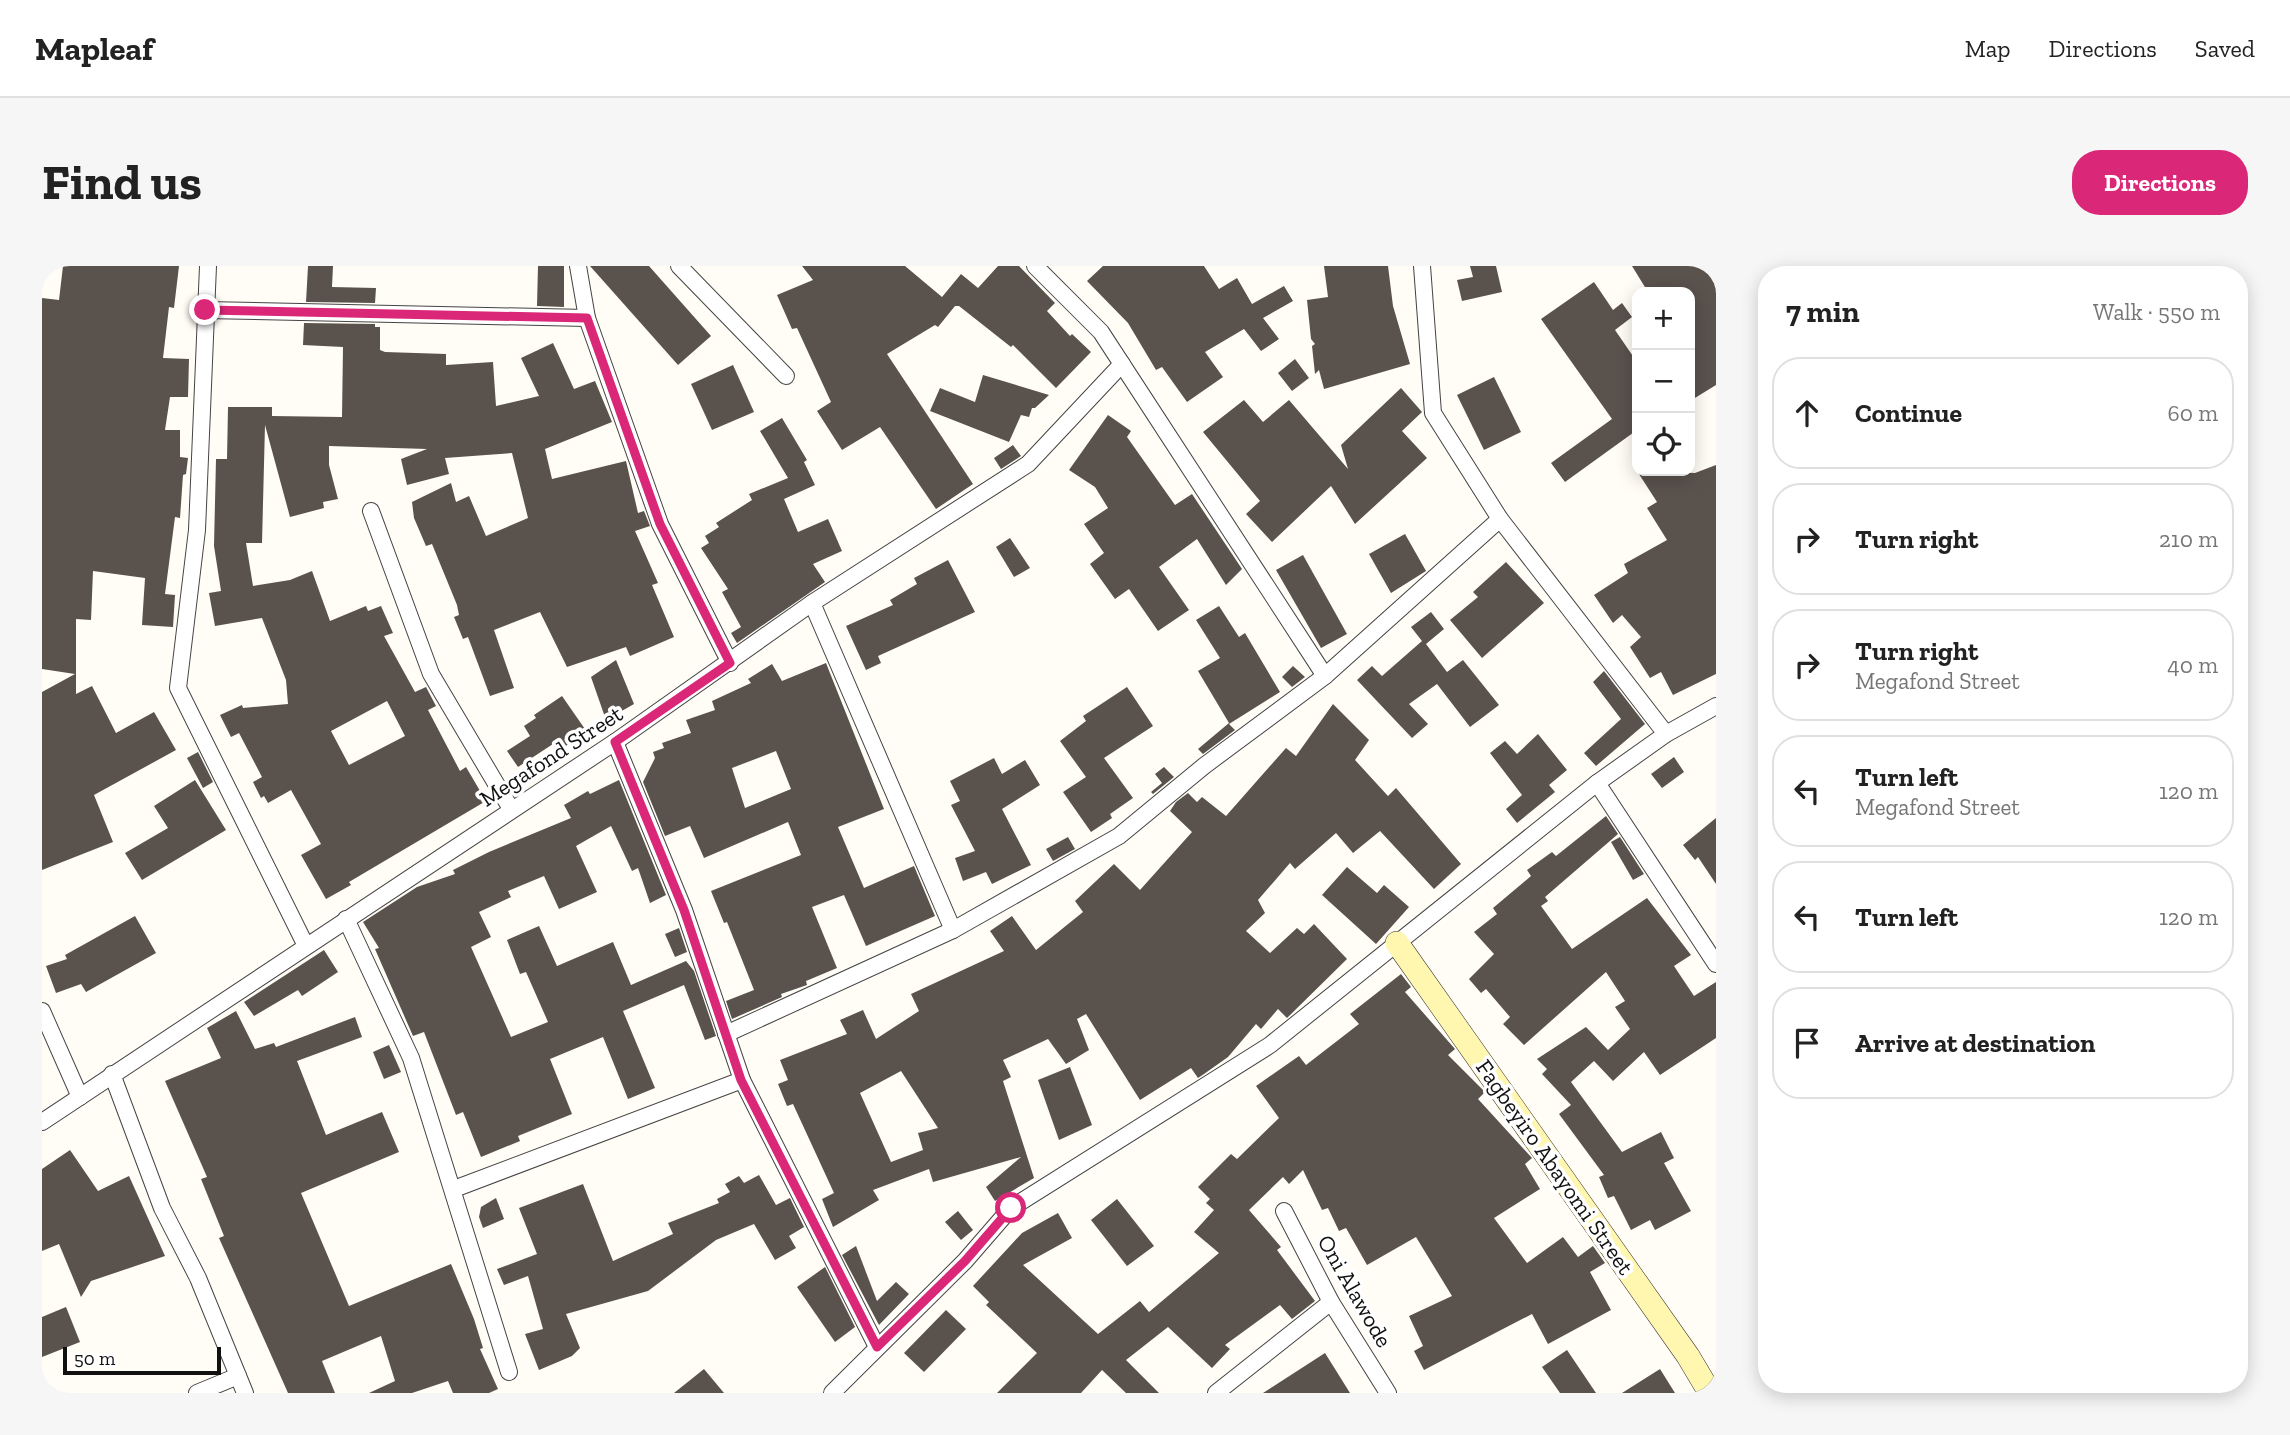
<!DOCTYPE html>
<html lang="en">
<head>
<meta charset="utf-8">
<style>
  :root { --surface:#fff; --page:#f6f6f6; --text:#222; --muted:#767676; --line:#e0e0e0; --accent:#db2777 }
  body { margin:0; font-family:"Zilla Slab",serif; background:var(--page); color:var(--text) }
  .controls { position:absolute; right:21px; top:21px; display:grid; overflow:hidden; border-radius:14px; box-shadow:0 4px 18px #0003 }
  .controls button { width:63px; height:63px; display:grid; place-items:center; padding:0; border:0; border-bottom:2px solid var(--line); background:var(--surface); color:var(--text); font:35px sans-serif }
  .scale { position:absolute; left:21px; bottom:18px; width:158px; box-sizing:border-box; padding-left:7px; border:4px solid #111; border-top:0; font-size:19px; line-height:24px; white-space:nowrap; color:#111; -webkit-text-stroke:5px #fff; paint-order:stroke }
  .stop { position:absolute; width:21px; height:21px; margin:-16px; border:5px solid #db2777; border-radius:50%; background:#fff }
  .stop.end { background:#db2777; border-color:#fff; box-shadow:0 2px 7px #0008 }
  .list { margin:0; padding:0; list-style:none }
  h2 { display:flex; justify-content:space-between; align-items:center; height:91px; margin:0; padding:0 28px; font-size:30px }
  h2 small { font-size:23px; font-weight:400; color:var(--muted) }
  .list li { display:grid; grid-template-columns:46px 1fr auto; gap:21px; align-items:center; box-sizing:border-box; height:112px; margin:0 14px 14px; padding:0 14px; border:2px solid var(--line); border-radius:28px }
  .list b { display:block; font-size:26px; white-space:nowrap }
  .list p { margin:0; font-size:23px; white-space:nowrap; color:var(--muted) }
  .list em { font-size:23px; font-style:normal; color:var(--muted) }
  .icon { flex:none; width:38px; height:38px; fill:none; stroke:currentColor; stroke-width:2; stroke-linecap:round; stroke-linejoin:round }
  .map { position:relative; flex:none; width:1674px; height:1127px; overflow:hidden; border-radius:28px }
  header { display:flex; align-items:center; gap:42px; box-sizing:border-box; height:98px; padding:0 35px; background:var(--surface); border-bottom:2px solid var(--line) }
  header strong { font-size:33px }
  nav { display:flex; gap:38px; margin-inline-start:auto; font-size:24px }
  .intro { display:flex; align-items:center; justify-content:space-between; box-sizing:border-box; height:168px; padding:0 42px }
  h1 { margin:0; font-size:49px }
  .button { padding:18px 32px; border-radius:28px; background:var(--accent); color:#fff; font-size:24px; font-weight:700 }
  main { display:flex; gap:42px; padding:0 42px }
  aside { flex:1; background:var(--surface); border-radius:28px; box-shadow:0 4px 18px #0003 }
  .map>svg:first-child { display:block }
  .building { fill:#5a524d; fill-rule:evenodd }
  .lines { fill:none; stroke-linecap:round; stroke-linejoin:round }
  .street-casing { stroke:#444; stroke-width:18 }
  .secondary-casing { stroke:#333; stroke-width:24 }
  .street { stroke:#fff; stroke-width:16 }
  .secondary { stroke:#fff6b0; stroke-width:23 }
  .route { stroke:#db2777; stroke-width:9 }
  .labels { text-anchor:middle; stroke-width:7; stroke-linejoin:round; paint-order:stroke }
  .street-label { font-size:23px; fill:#111; stroke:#fff }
</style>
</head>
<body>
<header>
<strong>Mapleaf</strong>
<nav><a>Map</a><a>Directions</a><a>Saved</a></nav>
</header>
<div class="intro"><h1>Find us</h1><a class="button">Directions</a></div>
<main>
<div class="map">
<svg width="1674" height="1127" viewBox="0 0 1674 1127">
  <rect width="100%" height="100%" fill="#fffdf5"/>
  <g class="building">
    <path d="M 21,0 L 137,0 L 132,42 L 127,41 L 121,92 L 147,93 L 146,131 L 128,131 L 123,164 L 138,164 L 138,191 L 146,192 L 144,208 L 141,209 L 138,252 L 133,251 L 123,328 L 133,329 L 131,361 L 100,359 L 103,312 L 51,305 L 49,354 L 34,353 L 34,428 L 50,420 L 74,467 L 112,446 L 134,484 L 52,529 L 71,576 L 0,604 L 0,426 L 33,408 L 0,403 L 0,32 L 17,34 Z"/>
    <path d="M 266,0 L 291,0 L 290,21 L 334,22 L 333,37 L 264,36 Z"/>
    <path d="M 496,0 L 522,0 L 522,41 L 495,40 Z"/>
    <path d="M 548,0 L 607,0 L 669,70 L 636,99 Z"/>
    <path d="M 760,0 L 863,0 L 900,31 L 919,8 L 936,22 L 956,0 L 977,0 L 1013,37 L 1005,45 L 1028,70 L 1030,68 L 1049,86 L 1014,122 L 971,79 L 969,81 L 917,40 L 913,40 L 896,61 L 893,59 L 845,88 L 931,218 L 894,243 L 838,161 L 800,184 L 775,145 L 789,136 L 755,62 L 750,63 L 735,29 L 771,14 Z"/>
    <path d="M 1061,0 L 1162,0 L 1177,23 L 1195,12 L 1210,38 L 1242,20 L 1251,35 L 1221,52 L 1237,73 L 1219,85 L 1202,63 L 1163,86 L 1181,111 L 1145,136 L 1120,101 L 1114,104 L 1086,57 L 1045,15 Z"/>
    <path d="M 1282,0 L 1346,0 L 1351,40 L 1368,98 L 1282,123 L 1277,104 L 1273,108 L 1270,80 L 1273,78 L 1269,73 L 1265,34 L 1286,31 Z"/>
    <path d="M 1428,0 L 1454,0 L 1460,26 L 1420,35 L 1415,14 L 1431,11 Z"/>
    <path d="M 1590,0 L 1674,0 L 1674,119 L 1648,135 L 1648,26 L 1606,26 Z"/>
    <path d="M 1552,16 L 1571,44 L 1580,37 L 1590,51 L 1573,64 L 1595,96 L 1595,164 L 1523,216 L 1509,197 L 1570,153 L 1499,53 Z"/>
    <path d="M 262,57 L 333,58 L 333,61 L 338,61 L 338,84 L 343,86 L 404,88 L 404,99 L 451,96 L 454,140 L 497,130 L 479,92 L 511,77 L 532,123 L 553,115 L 570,156 L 503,183 L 510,213 L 584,195 L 596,247 L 602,245 L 608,260 L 593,265 L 616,317 L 610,319 L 632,371 L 588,390 L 584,381 L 525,401 L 498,346 L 452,364 L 472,422 L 448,430 L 426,371 L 421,373 L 412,351 L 417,349 L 415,339 L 390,278 L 384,280 L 372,252 L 370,236 L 409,217 L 414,236 L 427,230 L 444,270 L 486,252 L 470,187 L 403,192 L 407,208 L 365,219 L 359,193 L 385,183 L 287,180 L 287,199 L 296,233 L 281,236 L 282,242 L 248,251 L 223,159 L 220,277 L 204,277 L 211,320 L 248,314 L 270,305 L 288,355 L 324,340 L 326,345 L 339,340 L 351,367 L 342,370 L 373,426 L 384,421 L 394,440 L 386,444 L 418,505 L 424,501 L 444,535 L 307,616 L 309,619 L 284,633 L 259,589 L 279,578 L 249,524 L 226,537 L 222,530 L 219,532 L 211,516 L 220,511 L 197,467 L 189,471 L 178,449 L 200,439 L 201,442 L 246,438 L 244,414 L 220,352 L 173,360 L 167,327 L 179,325 L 172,280 L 174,193 L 185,193 L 186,141 L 230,141 L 230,150 L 300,151 L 301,81 L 261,79 ZM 345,435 L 363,470 L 307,499 L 289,465 Z"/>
    <path d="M 1253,93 L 1267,112 L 1250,125 L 1236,107 Z"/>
    <path d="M 691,99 L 712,146 L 670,164 L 649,118 Z"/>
    <path d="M 941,109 L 1007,129 L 993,142 L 990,142 L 987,151 L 979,149 L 967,176 L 888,145 L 898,122 L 933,136 Z"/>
    <path d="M 1452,111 L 1479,166 L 1442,184 L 1415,129 Z"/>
    <path d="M 1359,122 L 1380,146 L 1360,165 L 1385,192 L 1313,258 L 1289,220 L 1230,276 L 1204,248 L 1218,235 L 1161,166 L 1202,134 L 1221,156 L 1247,134 L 1306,203 L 1299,179 Z"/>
    <path d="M 1066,149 L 1089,165 L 1085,171 L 1133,239 L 1150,228 L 1200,303 L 1184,319 L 1155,273 L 1117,301 L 1147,344 L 1116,365 L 1087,323 L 1073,333 L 1048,298 L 1062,287 L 1042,258 L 1066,242 L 1053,221 L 1027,204 Z"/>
    <path d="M 740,152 L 765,194 L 762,196 L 773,219 L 742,233 L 756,266 L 786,253 L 800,285 L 771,298 L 783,316 L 695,377 L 689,367 L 699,361 L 680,326 L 686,323 L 659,282 L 667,277 L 663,270 L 677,261 L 674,257 L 710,234 L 707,228 L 746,212 L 718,165 Z"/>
    <path d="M 971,179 L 979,190 L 959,203 L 952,192 Z"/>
    <path d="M 1674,199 L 1674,408 L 1631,429 L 1619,406 L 1608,412 L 1588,381 L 1599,371 L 1580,349 L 1571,357 L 1552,329 L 1586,307 L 1582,298 L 1625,274 L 1605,242 L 1615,236 L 1595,205 L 1653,207 Z"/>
    <path d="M 1363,268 L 1384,305 L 1349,327 L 1327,288 Z"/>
    <path d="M 968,272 L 988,302 L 972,311 L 954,281 Z"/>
    <path d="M 1261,289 L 1305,368 L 1279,382 L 1234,304 Z"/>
    <path d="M 906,294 L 933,346 L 836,390 L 839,397 L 824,404 L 804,360 L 851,339 L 848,334 L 875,318 L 872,312 Z"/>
    <path d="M 1464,296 L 1502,337 L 1440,392 L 1408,354 L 1436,331 L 1431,326 Z"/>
    <path d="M 1177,340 L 1197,371 L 1203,367 L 1238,426 L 1187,458 L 1193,464 L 1161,488 L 1156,483 L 1187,457 L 1156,405 L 1178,392 L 1154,354 Z"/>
    <path d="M 1389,346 L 1402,363 L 1384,378 L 1405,406 L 1421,394 L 1457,439 L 1428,461 L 1395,418 L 1367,438 L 1386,458 L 1370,472 L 1315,414 L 1330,400 L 1340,410 L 1380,375 L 1369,361 Z"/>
    <path d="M 574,394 L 592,438 L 564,454 L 549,411 Z"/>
    <path d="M 784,397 L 842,543 L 796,561 L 822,622 L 872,600 L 893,650 L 824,680 L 802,629 L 770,641 L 795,702 L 764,715 L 765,719 L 739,728 L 740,731 L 690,753 L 684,735 L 712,724 L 685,656 L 682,657 L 669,625 L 759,589 L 746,556 L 662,592 L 648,560 L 623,570 L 601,516 L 613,492 L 611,486 L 622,482 L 620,477 L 649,467 L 644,454 L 673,444 L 670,435 L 709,417 L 706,413 L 730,398 L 740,415 ZM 734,485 L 749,523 L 703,542 L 690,502 Z"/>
    <path d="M 1251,400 L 1263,411 L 1250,421 L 1240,411 Z"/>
    <path d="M 1562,405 L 1603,458 L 1554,500 L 1542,487 L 1579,453 L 1551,416 Z"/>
    <path d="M 1085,421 L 1111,460 L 1062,492 L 1091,532 L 1068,548 L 1070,552 L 1049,566 L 1021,526 L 1044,511 L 1018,475 L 1044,455 L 1041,450 Z"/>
    <path d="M 520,430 L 545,466 L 516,485 L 511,478 L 476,501 L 465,485 L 488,470 L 482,460 L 494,452 L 492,449 Z"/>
    <path d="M 1291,438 L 1327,474 L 1313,494 L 1346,530 L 1354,522 L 1419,598 L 1392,623 L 1338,565 L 1311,587 L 1294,567 L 1253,603 L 1248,597 L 1216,634 L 1223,647 L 1204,665 L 1228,687 L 1255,662 L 1262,668 L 1272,658 L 1305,693 L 1245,752 L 1236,743 L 1219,763 L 1214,758 L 1186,791 L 1162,808 L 1156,812 L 1149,802 L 1098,834 L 1044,748 L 1035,753 L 1047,784 L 1024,798 L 1006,773 L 961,794 L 969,811 L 961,815 L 992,912 L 953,935 L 944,921 L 979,891 L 891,916 L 887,903 L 831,924 L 837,934 L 791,961 L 780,933 L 792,927 L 751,838 L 745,840 L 736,818 L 746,814 L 738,794 L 805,768 L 798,754 L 821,744 L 834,773 L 877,745 L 869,728 L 962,685 L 948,665 L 970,650 L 994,684 L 1041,646 L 1033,635 L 1072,598 L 1098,624 L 1150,566 L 1128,545 L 1134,536 L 1146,527 L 1155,536 L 1160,531 L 1184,550 L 1244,482 L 1254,490 ZM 859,805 L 896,862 L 876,867 L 881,884 L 849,896 L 818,827 Z"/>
    <path d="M 1496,468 L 1525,504 L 1507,519 L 1513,526 L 1475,557 L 1464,543 L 1480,529 L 1448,487 L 1463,475 L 1475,488 Z"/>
    <path d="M 156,486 L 171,516 L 161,522 L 145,492 Z"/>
    <path d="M 1632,491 L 1642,506 L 1620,522 L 1609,508 Z"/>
    <path d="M 952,492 L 960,508 L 983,494 L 998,519 L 960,543 L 989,599 L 950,618 L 944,606 L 921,615 L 913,592 L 933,585 L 909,539 L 918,535 L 908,515 Z"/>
    <path d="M 1122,501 L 1132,511 L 1111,528 L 1109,526 L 1120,517 L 1113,508 Z"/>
    <path d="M 153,514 L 184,564 L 100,614 L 83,587 L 126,562 L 112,540 Z"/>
    <path d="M 577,514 L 624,629 L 608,637 L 596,602 L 590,605 L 569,560 L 534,580 L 555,626 L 517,643 L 502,610 L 466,625 L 469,631 L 437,646 L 449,671 L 429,681 L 469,771 L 506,756 L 484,706 L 478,708 L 465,674 L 497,660 L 515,700 L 571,676 L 589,719 L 644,695 L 652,705 L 674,770 L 663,774 L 642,719 L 581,745 L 613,822 L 586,833 L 561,771 L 508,793 L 530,848 L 476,870 L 478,875 L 439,891 L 421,846 L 414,849 L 382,766 L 371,770 L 333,683 L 337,682 L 321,656 L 375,621 L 413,608 L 411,604 L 447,586 L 529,552 L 522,539 L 546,525 L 548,528 Z"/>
    <path d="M 1564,550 L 1576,568 L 1503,631 L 1506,635 L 1499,640 L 1530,683 L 1605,632 L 1649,689 L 1632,700 L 1652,730 L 1674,716 L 1674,772 L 1618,809 L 1602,786 L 1571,815 L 1552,795 L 1529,816 L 1580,886 L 1619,866 L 1632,892 L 1622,897 L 1649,945 L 1613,964 L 1608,954 L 1589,964 L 1572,930 L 1566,932 L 1557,911 L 1562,909 L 1517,848 L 1529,839 L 1500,808 L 1505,803 L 1495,793 L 1544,761 L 1566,784 L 1588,763 L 1573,741 L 1583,735 L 1564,706 L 1482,779 L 1461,758 L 1468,751 L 1444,723 L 1439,727 L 1427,713 L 1452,688 L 1432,666 L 1455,648 L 1451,642 L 1489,610 L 1485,604 L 1510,586 L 1514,590 Z"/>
    <path d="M 1674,552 L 1674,618 L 1656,591 L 1653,594 L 1641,579 Z"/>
    <path d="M 1026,571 L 1033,583 L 1011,595 L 1004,583 Z"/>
    <path d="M 1578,571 L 1602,608 L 1591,614 L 1569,576 Z"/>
    <path d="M 1305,601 L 1335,627 L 1342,619 L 1367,641 L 1334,678 L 1280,629 Z"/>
    <path d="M 93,650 L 114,687 L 44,726 L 39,718 L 14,727 L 4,700 L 25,693 L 23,689 Z"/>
    <path d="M 637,662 L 645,686 L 633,691 L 623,668 Z"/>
    <path d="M 282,684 L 296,706 L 260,730 L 256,724 L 212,750 L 202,736 Z"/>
    <path d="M 1359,708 L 1369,721 L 1363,726 L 1413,783 L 1406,789 L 1443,826 L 1436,833 L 1490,892 L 1483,898 L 1498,923 L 1452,952 L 1485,997 L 1521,971 L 1536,991 L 1551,980 L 1563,997 L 1548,1006 L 1569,1044 L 1506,1078 L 1490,1048 L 1382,1104 L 1372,1085 L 1381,1080 L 1367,1050 L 1410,1030 L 1374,971 L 1325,999 L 1304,962 L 1297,965 L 1286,942 L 1280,944 L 1261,904 L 1247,918 L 1241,911 L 1207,944 L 1239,981 L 1235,984 L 1273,1035 L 1250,1053 L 1238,1039 L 1183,1079 L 1188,1083 L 1170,1102 L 1126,1061 L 1084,1094 L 1117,1127 L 1084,1127 L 1060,1104 L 1039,1127 L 955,1127 L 995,1087 L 944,1039 L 947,1036 L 931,1020 L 980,967 L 1016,947 L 1030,972 L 981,999 L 1056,1068 L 1098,1035 L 1107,1046 L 1177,987 L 1152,966 L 1172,944 L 1164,937 L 1168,933 L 1156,921 L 1189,888 L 1195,893 L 1237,852 L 1214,820 L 1257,790 L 1264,799 L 1317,758 L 1308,748 Z"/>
    <path d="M 194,745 L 213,783 L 232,777 L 234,781 L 313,751 L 320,771 L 255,795 L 284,869 L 340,846 L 357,886 L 259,927 L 307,1040 L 409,998 L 432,1053 L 441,1082 L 438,1083 L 456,1123 L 447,1127 L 411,1127 L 406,1115 L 370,1127 L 327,1127 L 353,1115 L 339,1070 L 280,1095 L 293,1127 L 246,1127 L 177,972 L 182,970 L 159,913 L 165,911 L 123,815 L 179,792 L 165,762 Z"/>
    <path d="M 347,779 L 359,806 L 342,813 L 331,786 Z"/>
    <path d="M 1028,801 L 1050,859 L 1017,874 L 996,814 Z"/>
    <path d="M 28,884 L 56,925 L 87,910 L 123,990 L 49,1015 L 39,1031 L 17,978 L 0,985 L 0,903 Z"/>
    <path d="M 717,909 L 734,939 L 748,932 L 762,961 L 747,970 L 754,982 L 733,994 L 712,958 L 674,974 L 606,1025 L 524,1048 L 538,1082 L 530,1090 L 497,1104 L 483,1068 L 501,1063 L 486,1010 L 462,1019 L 455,1003 L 495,988 L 477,942 L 541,918 L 571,995 L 631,968 L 626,957 L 677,937 L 675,933 L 688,926 L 683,918 L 697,910 L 702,917 Z"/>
    <path d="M 454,932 L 462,953 L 441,962 L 437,951 L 439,941 Z"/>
    <path d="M 1075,933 L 1112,980 L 1085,1000 L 1049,954 Z"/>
    <path d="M 916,945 L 931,964 L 919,974 L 903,956 Z"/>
    <path d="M 814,980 L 835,1035 L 854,1016 L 867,1028 L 837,1059 L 800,989 Z"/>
    <path d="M 783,1001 L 813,1061 L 793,1076 L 755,1021 Z"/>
    <path d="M 24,1041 L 38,1076 L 0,1091 L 0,1051 Z"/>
    <path d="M 904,1044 L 924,1063 L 882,1106 L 862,1087 Z"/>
    <path d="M 1525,1084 L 1554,1127 L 1518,1127 L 1500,1101 Z"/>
    <path d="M 1283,1087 L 1308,1127 L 1221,1127 Z"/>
    <path d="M 662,1103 L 682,1127 L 632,1127 Z"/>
    <path d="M 1618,1103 L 1633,1127 L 1580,1127 Z"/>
  </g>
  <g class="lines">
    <defs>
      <g id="street">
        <path d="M 166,0 L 155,264 L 136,422 L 264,680"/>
        <path d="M 536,0 L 545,52 L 618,258 L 688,397"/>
        <path d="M 637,0 L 744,110"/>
        <path d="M 993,0 L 1059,66 L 1283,410"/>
        <path d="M 1380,0 L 1391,147 L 1458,253 L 1624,468"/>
        <path d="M 163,44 L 545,52"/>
        <path d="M 329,245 L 389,408 L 469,543"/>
        <path d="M 770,337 L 911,664"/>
        <path d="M 573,476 L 642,644 L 700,814 L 835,1081"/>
        <path d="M 1555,517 L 1674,698"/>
        <path d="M 304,653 L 369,792 L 467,1106"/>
        <path d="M 0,745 L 38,831"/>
        <path d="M 684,768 L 911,664 L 1077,570 L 1162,500 L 1283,410 L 1458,253"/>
        <path d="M 70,808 L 120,942 L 156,1012 L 203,1127"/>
        <path d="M 0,856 L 573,476 L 770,337 L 986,198 L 1080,98"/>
        <path d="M 412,923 L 700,814"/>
        <path d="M 1242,945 L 1289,1036 L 1346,1127"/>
        <path d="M 155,1127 L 196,1110"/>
        <path d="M 790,1127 L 923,995 L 969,942 L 1228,779 L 1555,517 L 1624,468 L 1674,440"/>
        <path d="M 1174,1127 L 1289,1036"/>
      </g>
      <path id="secondary" d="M 1355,677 L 1646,1090 L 1668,1127"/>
    </defs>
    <use href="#street" class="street-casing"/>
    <use href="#secondary" class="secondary-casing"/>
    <use href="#street" class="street"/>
    <use href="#secondary" class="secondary"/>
  </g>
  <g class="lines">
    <path class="route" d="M 163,44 L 545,52 L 618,258 L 688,397 L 573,476 L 642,644 L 699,814 L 835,1081 L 923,995 L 969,942"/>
  </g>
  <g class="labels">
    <g class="street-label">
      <text transform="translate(509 490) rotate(-33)" y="8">Megafond Street</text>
      <text transform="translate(1513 901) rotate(55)" y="8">Fagbeyiro Abayomi Street</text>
      <text transform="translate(1313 1025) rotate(60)" y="8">Oni Alawode</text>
    </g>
  </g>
</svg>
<div class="controls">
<button>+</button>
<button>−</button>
<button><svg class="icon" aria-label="locate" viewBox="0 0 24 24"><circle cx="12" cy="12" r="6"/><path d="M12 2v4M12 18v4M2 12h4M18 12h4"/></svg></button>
</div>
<div class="scale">50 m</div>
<div class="stop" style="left:969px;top:942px"></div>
<div class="stop end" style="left:163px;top:44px"></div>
</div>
<aside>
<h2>7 min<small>Walk · 550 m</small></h2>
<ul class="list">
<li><svg class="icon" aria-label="ahead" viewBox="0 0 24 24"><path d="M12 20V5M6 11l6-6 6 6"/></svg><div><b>Continue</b></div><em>60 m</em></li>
<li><svg class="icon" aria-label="right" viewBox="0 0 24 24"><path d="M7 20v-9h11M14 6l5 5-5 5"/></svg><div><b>Turn right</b></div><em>210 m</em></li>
<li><svg class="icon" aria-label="right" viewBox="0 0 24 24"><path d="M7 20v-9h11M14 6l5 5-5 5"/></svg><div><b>Turn right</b><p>Megafond Street</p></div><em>40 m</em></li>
<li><svg class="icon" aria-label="left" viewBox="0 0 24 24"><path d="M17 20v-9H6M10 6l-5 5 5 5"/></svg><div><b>Turn left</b><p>Megafond Street</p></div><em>120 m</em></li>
<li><svg class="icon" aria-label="left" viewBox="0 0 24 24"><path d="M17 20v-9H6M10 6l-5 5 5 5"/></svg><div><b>Turn left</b></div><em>120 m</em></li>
<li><svg class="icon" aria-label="arrive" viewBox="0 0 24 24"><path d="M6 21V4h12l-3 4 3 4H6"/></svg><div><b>Arrive at destination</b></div></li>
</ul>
</aside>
</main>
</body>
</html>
